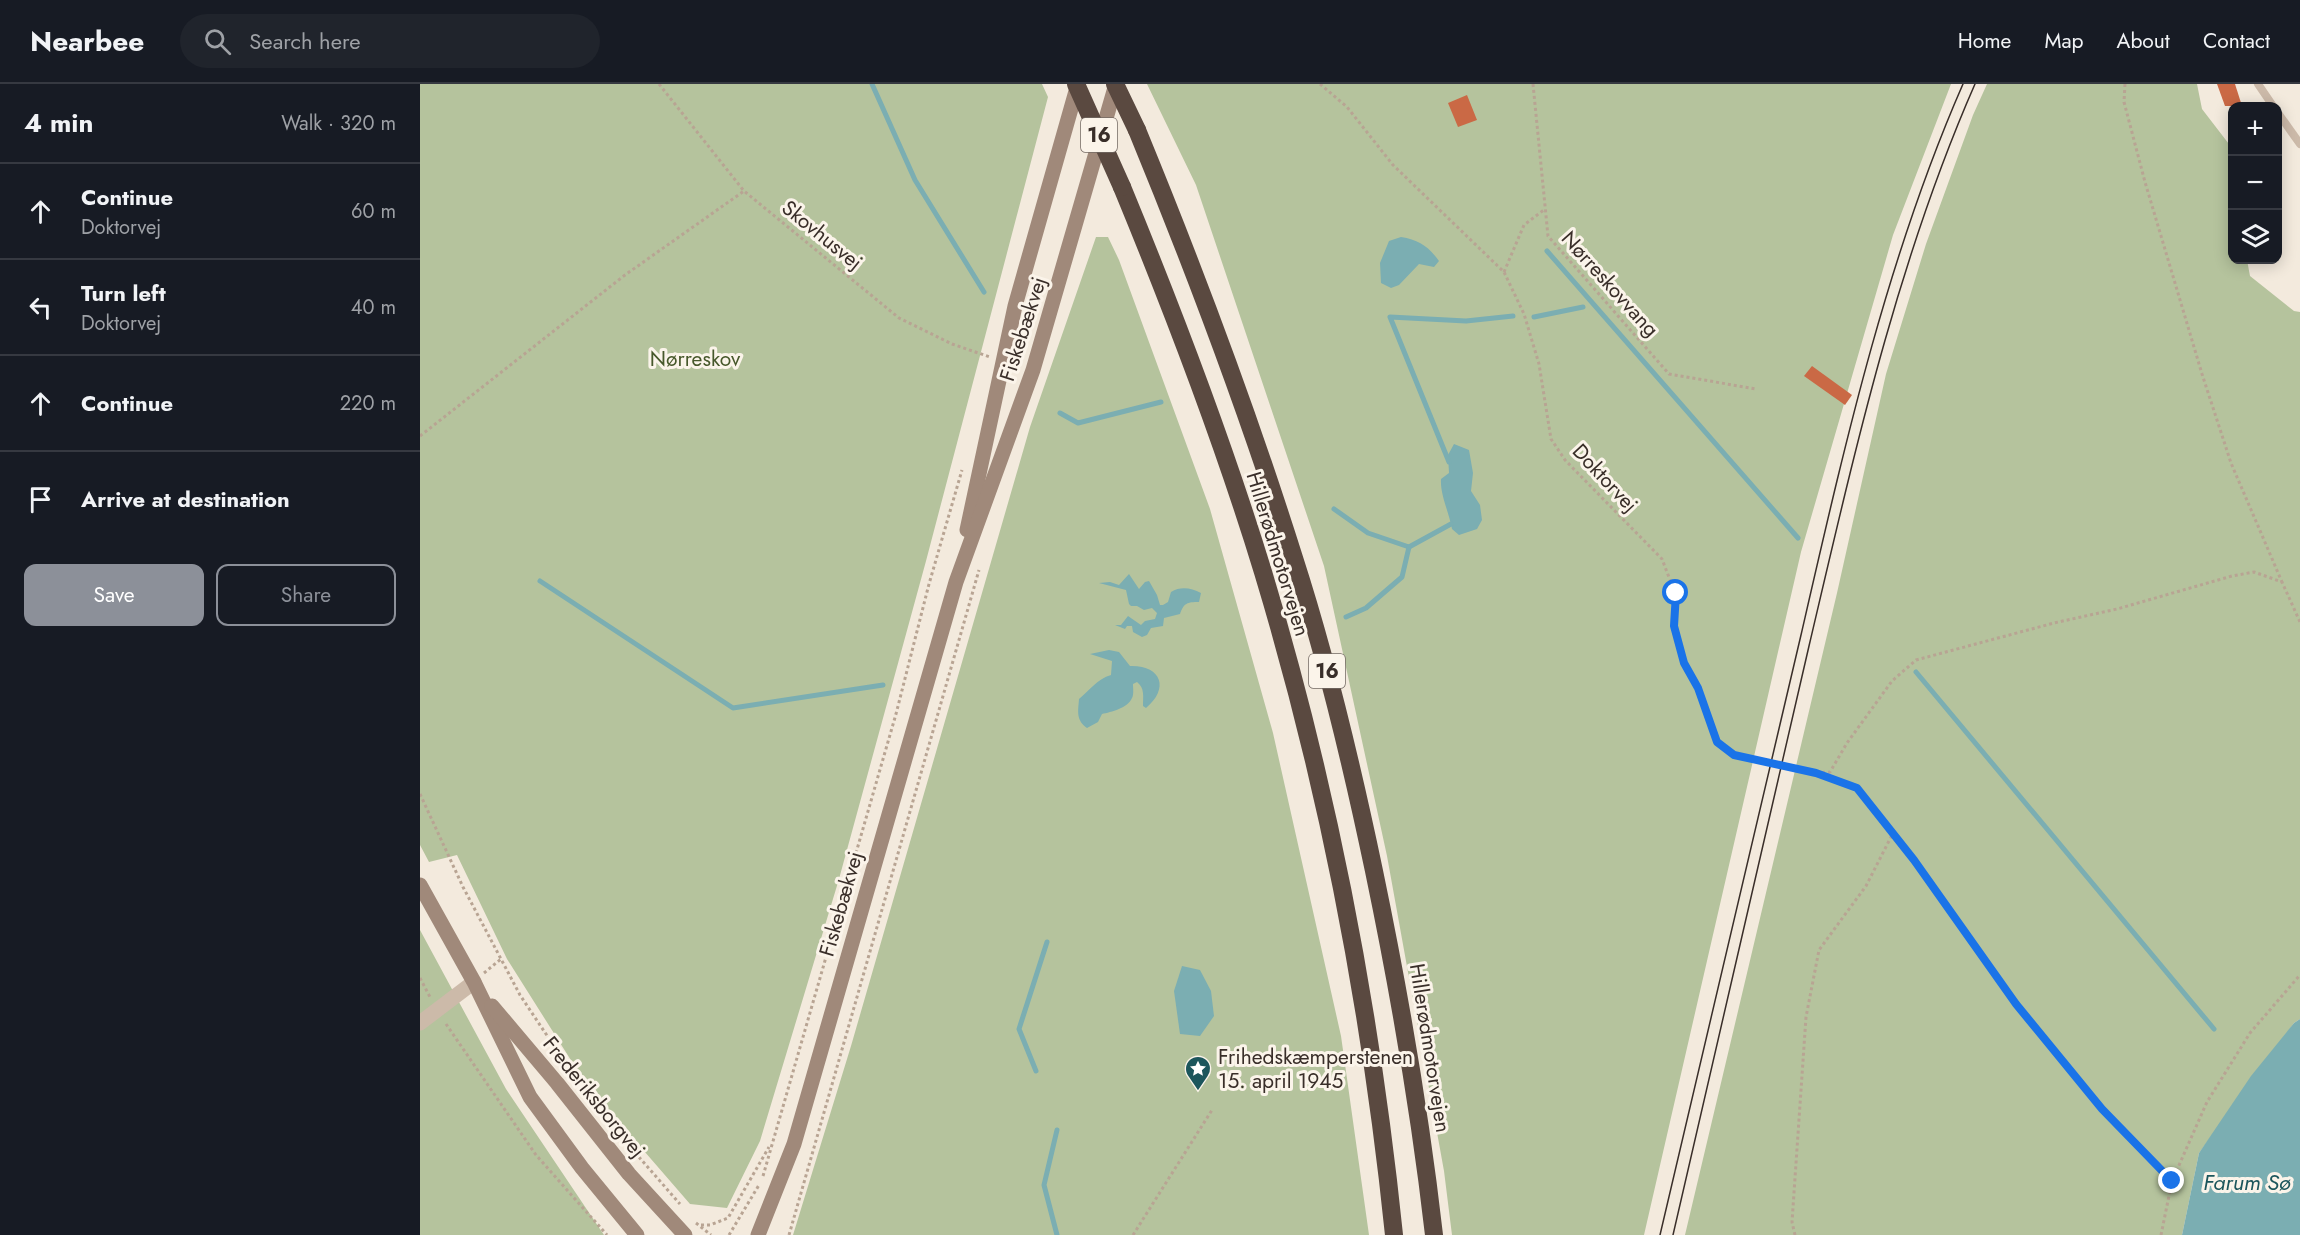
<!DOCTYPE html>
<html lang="en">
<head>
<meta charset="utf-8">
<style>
  :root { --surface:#171b24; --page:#20242c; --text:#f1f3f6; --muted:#9ea1a6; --line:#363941; --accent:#8c9099 }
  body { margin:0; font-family:Jost,sans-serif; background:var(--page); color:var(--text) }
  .controls { position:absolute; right:18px; top:18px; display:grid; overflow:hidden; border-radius:12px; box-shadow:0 3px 15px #0003 }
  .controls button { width:54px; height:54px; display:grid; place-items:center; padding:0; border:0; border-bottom:2px solid var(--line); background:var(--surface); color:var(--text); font:30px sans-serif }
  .stop { position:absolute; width:18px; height:18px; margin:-14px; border:4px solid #1a73e8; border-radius:50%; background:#fff }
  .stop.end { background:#1a73e8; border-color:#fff; box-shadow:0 2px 6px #0008 }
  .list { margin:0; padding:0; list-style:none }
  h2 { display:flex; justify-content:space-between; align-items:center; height:78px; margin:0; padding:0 24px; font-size:26px }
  h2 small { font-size:20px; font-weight:400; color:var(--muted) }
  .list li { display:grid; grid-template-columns:39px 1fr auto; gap:18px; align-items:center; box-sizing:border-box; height:96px; padding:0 24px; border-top:2px solid var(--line) }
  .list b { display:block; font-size:22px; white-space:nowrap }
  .list p { margin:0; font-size:20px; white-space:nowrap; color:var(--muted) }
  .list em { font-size:20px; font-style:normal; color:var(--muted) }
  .actions { display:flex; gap:12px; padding:18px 24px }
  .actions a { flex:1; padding:14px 0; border:2px solid var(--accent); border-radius:12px; text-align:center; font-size:21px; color:var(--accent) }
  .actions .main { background:var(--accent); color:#fff }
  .icon { flex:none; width:33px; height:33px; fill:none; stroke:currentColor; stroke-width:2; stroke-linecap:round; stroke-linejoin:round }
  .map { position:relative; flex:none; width:1880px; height:1151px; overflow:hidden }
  header { display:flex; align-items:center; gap:36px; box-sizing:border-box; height:84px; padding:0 30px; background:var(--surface); border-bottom:2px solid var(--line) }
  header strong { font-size:28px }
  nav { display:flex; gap:33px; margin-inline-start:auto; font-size:21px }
  .search { width:420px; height:54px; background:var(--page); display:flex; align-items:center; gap:15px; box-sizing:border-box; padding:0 21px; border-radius:33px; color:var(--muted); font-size:22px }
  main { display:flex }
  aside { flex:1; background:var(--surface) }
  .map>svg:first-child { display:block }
  .green { fill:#b5c39d }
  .water { fill:#7baeb2 }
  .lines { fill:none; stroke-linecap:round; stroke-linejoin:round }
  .stream { stroke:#7baeb2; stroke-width:5 }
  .building { fill:#ca6945 }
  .path { stroke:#b8a493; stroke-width:3; stroke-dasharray:3 3; stroke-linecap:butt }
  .lane { stroke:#ccbaa9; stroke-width:8 }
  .street { stroke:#ccbaa9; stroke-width:15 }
  .secondary { stroke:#a0897a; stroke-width:15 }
  .highway { stroke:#5a4940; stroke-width:18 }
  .tram { stroke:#392e29; stroke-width:1.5 }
  .path-bridge { stroke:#b8a493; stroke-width:3; stroke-dasharray:3 3; stroke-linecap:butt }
  .highway-bridge { stroke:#5a4940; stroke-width:18 }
  .route { stroke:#1a73e8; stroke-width:8 }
  .labels { text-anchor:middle; stroke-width:6; stroke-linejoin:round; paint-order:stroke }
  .shield { fill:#fbf4ea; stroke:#736963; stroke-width:1.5 }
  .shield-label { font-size:20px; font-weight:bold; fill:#392e29 }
  .street-label { font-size:21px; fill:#392e29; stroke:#fbf4ea }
  .park-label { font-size:21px; fill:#47582b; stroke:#fbf4ea }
  .poi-label { font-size:21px; fill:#392e29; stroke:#fbf4ea; text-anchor:start }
  .water-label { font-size:22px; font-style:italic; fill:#1c565c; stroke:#fbf4ea }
</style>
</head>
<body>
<header>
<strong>Nearbee</strong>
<div class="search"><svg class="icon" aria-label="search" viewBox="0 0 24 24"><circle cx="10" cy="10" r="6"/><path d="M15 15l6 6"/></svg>Search here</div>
<nav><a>Home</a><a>Map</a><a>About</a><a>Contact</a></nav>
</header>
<main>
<aside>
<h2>4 min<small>Walk · 320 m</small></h2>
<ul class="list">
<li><svg class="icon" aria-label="ahead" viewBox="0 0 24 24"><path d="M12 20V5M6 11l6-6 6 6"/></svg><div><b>Continue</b><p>Doktorvej</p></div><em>60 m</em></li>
<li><svg class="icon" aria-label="left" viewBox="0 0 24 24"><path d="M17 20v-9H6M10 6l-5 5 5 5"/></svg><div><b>Turn left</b><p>Doktorvej</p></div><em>40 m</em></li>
<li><svg class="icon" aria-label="ahead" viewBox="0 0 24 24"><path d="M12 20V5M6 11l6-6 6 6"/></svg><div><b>Continue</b></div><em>220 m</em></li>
<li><svg class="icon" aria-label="arrive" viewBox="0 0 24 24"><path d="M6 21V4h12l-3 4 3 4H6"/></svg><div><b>Arrive at destination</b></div></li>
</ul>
<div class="actions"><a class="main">Save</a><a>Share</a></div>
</aside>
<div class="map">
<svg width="1880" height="1151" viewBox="0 0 1880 1151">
  <rect width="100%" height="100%" fill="#f3eadd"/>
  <g class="green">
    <path d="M 0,0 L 622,0 L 628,13 L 506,477 L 419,795 L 340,1057 L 307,1124 L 270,1120 L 166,1000 L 87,875 L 37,771 L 9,778 L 0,761 Z"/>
    <path d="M 727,0 L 1531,0 L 1473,151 L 1381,468 L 1224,1151 L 1032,1151 L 1024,1087 L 967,772 L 904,482 L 776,101 Z"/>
    <path d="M 1567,0 L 1777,0 L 1782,25 L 1812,64 L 1812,176 L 1827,176 L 1830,192 L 1874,227 L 1880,228 L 1880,935 L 1874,939 L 1779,1069 L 1762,1151 L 1265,1151 L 1417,509 L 1466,290 L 1506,160 L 1553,31 Z"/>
    <path d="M 676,153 L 688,153 L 699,176 L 790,425 L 853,649 L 921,952 L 949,1151 L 373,1151 L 431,962 L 610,343 Z"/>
    <path d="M 0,846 L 86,1005 L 184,1151 L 0,1151 Z"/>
  </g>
  <g class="water">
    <path d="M 981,153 C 999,156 1008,162 1019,177 L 1014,183 L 999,180 L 979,201 L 971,204 L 961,199 L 960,179 L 969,157 Z"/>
    <path d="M 1034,360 L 1049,366 L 1053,389 L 1051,407 L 1060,421 L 1062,436 L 1057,445 L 1039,451 L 1032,445 C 1029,428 1020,411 1021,395 L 1029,389 L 1028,371 Z"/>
    <path d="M 709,490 L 719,505 L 725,498 L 729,497 L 737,511 L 740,521 L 743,521 L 748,518 L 751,508 C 761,502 771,504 781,509 L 779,518 C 767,518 764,519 760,530 L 744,534 L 743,542 L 731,544 L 727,551 L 722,553 L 713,548 L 712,542 L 707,542 L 705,545 L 695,541 L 701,541 L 708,532 L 721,541 L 725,537 L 735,535 L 737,529 L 732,524 L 724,526 L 717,522 L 711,522 L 709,520 L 706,506 L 679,499 L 690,498 L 699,501 Z"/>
    <path d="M 689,566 L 699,568 L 710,582 C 741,581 750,604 726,624 L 723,622 C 723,613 725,604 717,598 L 713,600 C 713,604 714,611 712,614 C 708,624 691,628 682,630 L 678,638 L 667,644 C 656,636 658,628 659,615 C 670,606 677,595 691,591 L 692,577 L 670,570 Z"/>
    <path d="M 762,882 L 780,886 L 791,907 L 794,932 L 780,952 L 760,950 L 754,907 Z"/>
    <path d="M 1880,935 L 1880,1151 L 1762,1151 L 1779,1069 L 1831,992 L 1874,939 Z"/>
  </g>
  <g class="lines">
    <g class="stream">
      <path d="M 452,0 L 495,96 L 564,208"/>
      <path d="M 1127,167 L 1378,454"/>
      <path d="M 1114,233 L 1163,223"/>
      <path d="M 640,329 L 658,339 L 741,318"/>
      <path d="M 1029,378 L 970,233 L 1046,237 L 1093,232"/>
      <path d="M 914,425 L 948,449 L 989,463 L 1031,440"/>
      <path d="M 120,497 L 313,624 L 463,601"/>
      <path d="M 926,533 L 946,524 L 982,493 L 989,463"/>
      <path d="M 1496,588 L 1794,945"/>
      <path d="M 616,987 L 599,945 L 627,858"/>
      <path d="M 637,1151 L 624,1101 L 637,1046"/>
    </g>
  </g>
  <g class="building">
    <path d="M 1797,0 L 1815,0 L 1822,22 L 1805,22 Z"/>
    <path d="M 1047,11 L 1057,36 L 1038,43 L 1028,19 Z"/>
    <path d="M 1392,282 L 1432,311 L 1425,321 L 1384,292 Z"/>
  </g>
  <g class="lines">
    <g class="path">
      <path d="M 239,0 L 324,107 L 479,234 L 532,260 L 570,273"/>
      <path d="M 900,0 L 927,23 L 973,81 L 1084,188 L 1104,230 L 1119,280 L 1131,355 L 1145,376 L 1242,475 L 1255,509 L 1254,542 L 1264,579 L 1278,604 L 1297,658 L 1314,671"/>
      <path d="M 1113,0 L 1128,152 L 1249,290 L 1336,305"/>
      <path d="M 1705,0 L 1704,18 L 1725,98 L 1782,290 L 1811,379 L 1862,498"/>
      <path d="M 1084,188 L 1104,141 L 1125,125"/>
      <path d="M 0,352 L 205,191 L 324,107"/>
      <path d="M 1396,689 L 1410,688 L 1427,659 L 1472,597 L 1496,576 L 1634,539 L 1697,525 L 1812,492 L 1834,488 L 1862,498 L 1880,538"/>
      <path d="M 1399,690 L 1437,704 L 1494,776 L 1596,920 L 1682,1025 L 1752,1097"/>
      <path d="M 0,710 L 43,803 L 100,911 L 158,998"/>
      <path d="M 64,889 L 81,875"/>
      <path d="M 0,894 L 10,913"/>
      <path d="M 26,940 L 116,1071 L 187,1151"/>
      <path d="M 211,1064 L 260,1120"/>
      <path d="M 343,1092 L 476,630 L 509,500 L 542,386"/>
      <path d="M 276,1139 L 291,1151"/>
      <path d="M 281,1141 L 290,1141 L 308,1134 L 349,1063"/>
      <path d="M 309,1151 L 339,1101"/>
      <path d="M 369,1151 L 559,486"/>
      <path d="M 713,1151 L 792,1026"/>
      <path d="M 1375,1151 L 1372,1138 L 1386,933 L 1399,866 L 1446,802 L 1472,751"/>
      <path d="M 1741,1151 L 1752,1097 L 1787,1018 L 1830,949 L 1880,891"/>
    </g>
    <g class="lane">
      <path d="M 1838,0 L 1853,22"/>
      <path d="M 1858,29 L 1880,60"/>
    </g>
    <path class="street" d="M 0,939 L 54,898"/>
    <g class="secondary">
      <path d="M 547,446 L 595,222 L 658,0"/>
      <path d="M 0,801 L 54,898 L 110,1013 L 162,1084 L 217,1151"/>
      <path d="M 72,922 L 137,999 L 209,1090 L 265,1151"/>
      <path d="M 338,1151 L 374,1060 L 536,498 L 613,286 L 696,0"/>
    </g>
    <g class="highway">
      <path d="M 717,46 C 775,187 828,328 874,474 C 907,576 932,682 954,787 C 979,907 1000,1028 1014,1151"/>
      <path d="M 702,103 C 754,229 803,357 843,488 C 908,703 951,927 974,1151"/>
    </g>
    <g class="tram">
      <path d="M 1240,1151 C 1287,951 1334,751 1381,551 C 1424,364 1466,176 1543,0"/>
      <path d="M 1253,1151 C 1298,955 1344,758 1389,562 C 1434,371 1476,180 1555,0"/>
    </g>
    <path class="path-bridge" d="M 1314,671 L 1396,689"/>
    <g class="highway-bridge">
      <path d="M 656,0 L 702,103"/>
      <path d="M 695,0 L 717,46"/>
    </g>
  </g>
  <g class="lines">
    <path class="route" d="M 1256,509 L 1254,542 L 1264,579 L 1278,604 L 1297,658 L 1314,671 L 1396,689 L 1437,704 L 1494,776 L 1596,920 L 1682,1025 L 1752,1097"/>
  </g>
  <defs>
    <symbol id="sight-pin" viewBox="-11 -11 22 30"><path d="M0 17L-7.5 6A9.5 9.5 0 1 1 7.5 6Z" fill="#1c565c" stroke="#fbf4ea"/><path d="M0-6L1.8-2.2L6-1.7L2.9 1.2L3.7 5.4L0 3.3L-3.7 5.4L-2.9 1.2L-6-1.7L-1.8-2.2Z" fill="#fff"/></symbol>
  </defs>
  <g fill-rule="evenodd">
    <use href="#sight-pin" x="763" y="970" width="30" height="40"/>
  </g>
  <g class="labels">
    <g class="shield">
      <rect x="661" y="34" width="36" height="34" rx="4.5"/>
      <rect x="889" y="570" width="36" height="34" rx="4.5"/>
    </g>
    <g class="shield-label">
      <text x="679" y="58">16</text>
      <text x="907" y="594">16</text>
    </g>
    <g class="street-label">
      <text transform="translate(402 151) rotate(39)" y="7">Skovhusvej</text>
      <text transform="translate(1190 200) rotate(48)" y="7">Nørreskovvang</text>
      <text transform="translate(603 245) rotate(-72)" y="7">Fiskebækvej</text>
      <text transform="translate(1185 394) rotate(47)" y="7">Doktorvej</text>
      <text transform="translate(858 470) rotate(73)" y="7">Hillerødmotorvejen</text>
      <text transform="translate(421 820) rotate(-74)" y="7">Fiskebækvej</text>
      <text transform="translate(1010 964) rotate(81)" y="7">Hillerødmotorvejen</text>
      <text transform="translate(174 1013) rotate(51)" y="7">Frederiksborgvej</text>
    </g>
    <g class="park-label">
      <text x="275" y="282">Nørreskov</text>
    </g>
    <g class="poi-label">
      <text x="798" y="980">Frihedskæmperstenen<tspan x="798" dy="24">15. april 1945</tspan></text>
    </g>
    <g class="water-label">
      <text x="1827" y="1106">Farum Sø</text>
    </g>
  </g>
</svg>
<div class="controls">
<button>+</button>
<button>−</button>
<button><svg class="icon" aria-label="layers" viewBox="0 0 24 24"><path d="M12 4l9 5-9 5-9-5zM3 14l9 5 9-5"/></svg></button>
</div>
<div class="stop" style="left:1256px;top:509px"></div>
<div class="stop end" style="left:1752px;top:1097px"></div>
</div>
</main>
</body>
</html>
